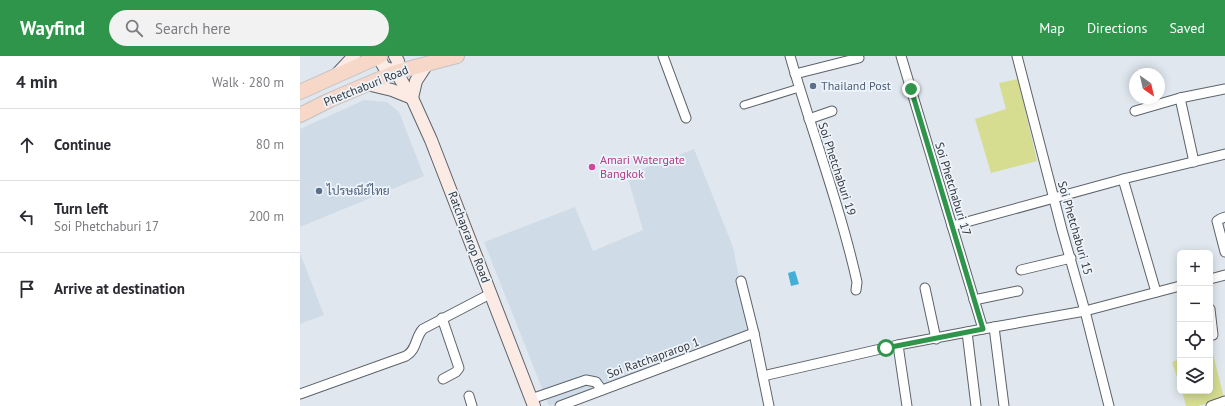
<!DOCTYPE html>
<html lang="en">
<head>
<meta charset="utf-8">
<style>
  :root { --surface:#fff; --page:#f2f2f3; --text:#2b2b33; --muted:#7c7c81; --line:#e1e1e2; --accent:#2e954b }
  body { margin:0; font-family:"PT Sans",Sarabun,sans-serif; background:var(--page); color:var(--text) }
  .controls { position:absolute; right:12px; bottom:12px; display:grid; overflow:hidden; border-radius:6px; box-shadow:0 2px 10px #0003 }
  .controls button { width:36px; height:36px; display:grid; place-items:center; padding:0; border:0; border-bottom:1px solid var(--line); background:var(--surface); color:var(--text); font:20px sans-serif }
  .compass { position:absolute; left:829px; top:12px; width:36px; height:36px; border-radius:50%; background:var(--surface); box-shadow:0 2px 10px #0003; rotate:146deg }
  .stop { position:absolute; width:12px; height:12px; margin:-9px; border:3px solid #2e954b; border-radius:50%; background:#fff }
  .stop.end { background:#2e954b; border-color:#fff; box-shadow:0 1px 4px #0008 }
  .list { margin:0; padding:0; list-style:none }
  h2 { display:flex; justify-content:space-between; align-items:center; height:52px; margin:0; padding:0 16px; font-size:17px }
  h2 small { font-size:13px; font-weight:400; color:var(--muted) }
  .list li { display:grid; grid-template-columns:26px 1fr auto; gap:12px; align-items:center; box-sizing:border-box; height:72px; padding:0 16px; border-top:1px solid var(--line) }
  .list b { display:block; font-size:15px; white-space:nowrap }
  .list p { margin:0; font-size:13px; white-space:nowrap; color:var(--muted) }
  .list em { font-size:13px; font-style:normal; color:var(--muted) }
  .icon { flex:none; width:22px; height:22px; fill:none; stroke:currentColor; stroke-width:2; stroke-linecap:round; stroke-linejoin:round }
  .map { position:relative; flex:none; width:925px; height:350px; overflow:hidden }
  header { display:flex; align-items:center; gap:24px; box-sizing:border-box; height:56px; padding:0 20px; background:var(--accent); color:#fff }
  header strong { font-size:19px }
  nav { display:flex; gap:22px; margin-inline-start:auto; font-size:14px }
  .search { width:280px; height:36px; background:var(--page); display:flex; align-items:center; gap:10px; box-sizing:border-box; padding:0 14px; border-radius:22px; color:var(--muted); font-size:15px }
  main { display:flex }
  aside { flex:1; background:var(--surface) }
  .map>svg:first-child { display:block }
  .built { fill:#cfdce8 }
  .green { fill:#d6dd90 }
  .water { fill:#45aed6 }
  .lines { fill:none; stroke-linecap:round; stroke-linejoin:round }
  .pedestrian-casing { stroke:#5d636a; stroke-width:9 }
  .minor-casing { stroke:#5d636a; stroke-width:11 }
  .secondary-casing { stroke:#5d636a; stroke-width:14 }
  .primary-casing { stroke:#c2c3c4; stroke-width:16 }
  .pedestrian { stroke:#fff; stroke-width:7 }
  .minor { stroke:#fff; stroke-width:9 }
  .secondary { stroke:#fbebe4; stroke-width:12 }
  .primary { stroke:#f7d7c8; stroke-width:14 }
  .route { stroke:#2e954b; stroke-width:5 }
  .service-dot { fill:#5c6f8a; stroke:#edf4fc; stroke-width:1.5 }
  .hotel-dot { fill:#d1479c; stroke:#edf4fc; stroke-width:1.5 }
  .labels { text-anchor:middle; stroke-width:3.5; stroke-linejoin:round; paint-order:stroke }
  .street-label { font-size:12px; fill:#34373a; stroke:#edf4fc }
  .service-label { font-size:12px; fill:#4e5e75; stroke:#edf4fc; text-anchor:start }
  .hotel-label { font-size:12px; fill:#b23c85; stroke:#edf4fc; text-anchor:start }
</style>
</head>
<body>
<header>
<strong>Wayfind</strong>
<div class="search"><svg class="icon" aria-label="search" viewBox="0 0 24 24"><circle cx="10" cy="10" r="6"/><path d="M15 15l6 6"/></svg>Search here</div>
<nav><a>Map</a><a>Directions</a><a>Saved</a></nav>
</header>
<main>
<aside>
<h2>4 min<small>Walk · 280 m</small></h2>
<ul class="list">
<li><svg class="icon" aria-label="ahead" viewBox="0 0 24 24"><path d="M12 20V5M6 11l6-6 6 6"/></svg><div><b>Continue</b></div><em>80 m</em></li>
<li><svg class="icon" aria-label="left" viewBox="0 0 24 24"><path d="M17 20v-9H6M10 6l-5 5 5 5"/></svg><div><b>Turn left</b><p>Soi Phetchaburi 17</p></div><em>200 m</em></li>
<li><svg class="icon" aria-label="arrive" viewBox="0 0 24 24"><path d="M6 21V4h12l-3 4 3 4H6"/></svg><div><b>Arrive at destination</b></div></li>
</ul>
</aside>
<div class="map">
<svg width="925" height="350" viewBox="0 0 925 350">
  <rect width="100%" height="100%" fill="#e0e7ee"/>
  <g class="built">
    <path d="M 64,44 L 87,46 L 99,56 L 124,120 L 0,171 L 0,73 Z"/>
    <path d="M 394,93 L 433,191 L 450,275 L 249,350 L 184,186 L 275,151 L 293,195 L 343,174 L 327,119 Z"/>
    <path d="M 0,197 L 24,259 L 0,268 Z"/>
  </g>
  <g class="green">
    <path d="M 718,23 L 737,105 L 691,117 L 675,63 L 706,53 L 699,27 Z"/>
    <path d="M 910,294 L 912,294 L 924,342 L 898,350 L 886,350 L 882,335 L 910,335 Z"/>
    <path d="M 880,303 L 880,330 L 872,306 Z"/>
  </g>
  <path class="water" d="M 495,215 L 499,228 L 491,230 L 488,217 Z"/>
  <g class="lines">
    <defs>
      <path id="pedestrian" d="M 444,49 L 499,32"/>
      <g id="minor">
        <path d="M 363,0 L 386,62"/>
        <path d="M 490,0 C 512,76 540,150 557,226 L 556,234"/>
        <path d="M 601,0 L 683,273"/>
        <path d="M 717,0 L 762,174 L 785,255 L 809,350"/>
        <path d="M 495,18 L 559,2"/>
        <path d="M 880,42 L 894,106"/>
        <path d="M 835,55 L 880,42 L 925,33"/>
        <path d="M 509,63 L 532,55"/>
        <path d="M 823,123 L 856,236"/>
        <path d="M 925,161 L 920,163 L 917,165 L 925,196"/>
        <path d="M 652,170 L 827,122 L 925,98"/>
        <path d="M 721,214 L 771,202"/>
        <path d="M 910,223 L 925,219"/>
        <path d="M 441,225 L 454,277 L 469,350"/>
        <path d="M 625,232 L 636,283"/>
        <path d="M 674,244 L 718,235"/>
        <path d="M 910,253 L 913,279"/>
        <path d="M 142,262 L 159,312 L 156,316 L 143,323"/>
        <path d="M 694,271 L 704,350"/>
        <path d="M 667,276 L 676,350"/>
        <path d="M 598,289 L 607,350"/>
        <path d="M 463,320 L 598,289 L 683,273 L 785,255 L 880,230"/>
        <path d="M 0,338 L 106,300 C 117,294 115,281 123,273 L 190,238"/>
        <path d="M 169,340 L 172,350"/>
        <path d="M 231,343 L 286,324 L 296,326 L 302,334"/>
        <path d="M 260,350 L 454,277"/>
        <path d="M 911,350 L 925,345"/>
      </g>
      <g id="secondary">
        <path d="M 78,0 L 84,11 L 96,16"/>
        <path d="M 95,0 L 98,5 L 96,16"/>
        <path d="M 96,16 L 112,42 L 131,84 L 234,350"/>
        <path d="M 37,18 L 54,0"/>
        <path d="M 67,28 L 92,34 L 112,42"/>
        <path d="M 112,42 L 116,25 L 127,8"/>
      </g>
      <g id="primary">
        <path d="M 0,36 L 80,0"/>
        <path d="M 0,59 L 30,44 L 96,16 L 157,0"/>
      </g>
    </defs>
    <use href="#pedestrian" class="pedestrian-casing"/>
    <use href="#minor" class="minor-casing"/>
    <use href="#secondary" class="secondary-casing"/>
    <use href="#primary" class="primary-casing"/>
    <use href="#pedestrian" class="pedestrian"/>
    <use href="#minor" class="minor"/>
    <use href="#secondary" class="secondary"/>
    <use href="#primary" class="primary"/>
  </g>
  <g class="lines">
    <path class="route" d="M 586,292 L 683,273 L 611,33"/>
  </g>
  <g class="service-dot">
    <circle cx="513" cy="30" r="4"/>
    <circle cx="19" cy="135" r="4"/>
  </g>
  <circle class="hotel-dot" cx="292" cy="111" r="4"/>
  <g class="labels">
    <g class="street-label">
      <text transform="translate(66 30) rotate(-22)" y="4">Phetchaburi Road</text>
      <text transform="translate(537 113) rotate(72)" y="4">Soi Phetchaburi 19</text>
      <text transform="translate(653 133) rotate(73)" y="4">Soi Phetchaburi 17</text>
      <text transform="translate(775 172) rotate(74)" y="4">Soi Phetchaburi 15</text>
      <text transform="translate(169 181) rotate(69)" y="4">Ratchaprarop Road</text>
      <text transform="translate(353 302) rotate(-20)" y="4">Soi Ratchaprarop 1</text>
    </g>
    <g class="service-label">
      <text x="521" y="34">Thailand Post</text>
      <text x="27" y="139">ไปรษณีย์ไทย</text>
    </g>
    <g class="hotel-label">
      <text x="300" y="108">Amari Watergate<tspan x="300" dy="14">Bangkok</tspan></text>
    </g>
  </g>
</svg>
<div class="controls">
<button>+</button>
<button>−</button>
<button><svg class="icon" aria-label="locate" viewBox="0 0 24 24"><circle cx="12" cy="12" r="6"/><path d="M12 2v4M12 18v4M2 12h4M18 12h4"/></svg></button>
<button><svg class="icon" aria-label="layers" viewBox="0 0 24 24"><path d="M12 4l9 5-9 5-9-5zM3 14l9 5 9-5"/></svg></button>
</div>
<svg class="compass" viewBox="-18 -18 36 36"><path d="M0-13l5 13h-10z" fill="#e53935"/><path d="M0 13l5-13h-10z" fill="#7c7c81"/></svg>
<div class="stop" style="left:586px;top:292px"></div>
<div class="stop end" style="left:611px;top:33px"></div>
</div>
</main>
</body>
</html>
